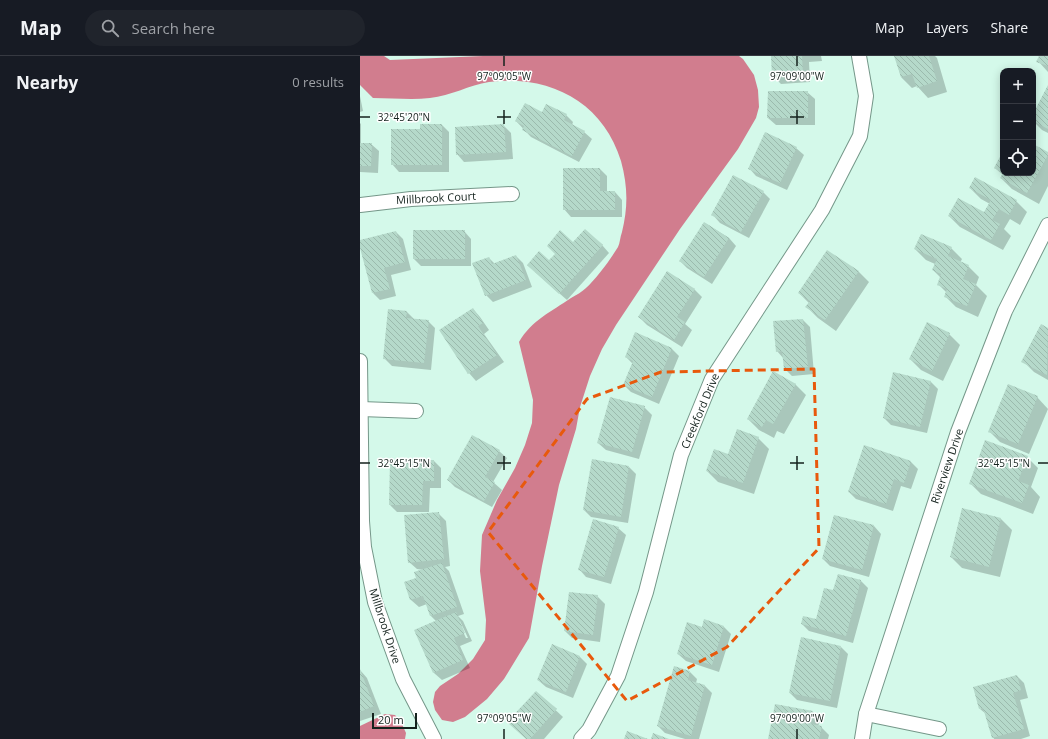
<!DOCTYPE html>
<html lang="en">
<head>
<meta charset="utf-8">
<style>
  :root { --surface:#171b24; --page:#20242c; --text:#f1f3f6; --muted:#9ea1a6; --line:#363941 }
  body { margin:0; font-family:"Open Sans",sans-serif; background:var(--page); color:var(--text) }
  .controls { position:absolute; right:12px; top:12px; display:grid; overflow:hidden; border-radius:8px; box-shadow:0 2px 10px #0003 }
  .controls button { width:36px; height:36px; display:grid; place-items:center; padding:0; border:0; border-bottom:1px solid var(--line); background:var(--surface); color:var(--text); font:20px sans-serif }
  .scale { position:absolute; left:12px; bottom:10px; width:45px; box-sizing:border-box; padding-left:4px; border:2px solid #14221d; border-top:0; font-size:11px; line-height:14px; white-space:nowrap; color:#14221d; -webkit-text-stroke:3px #fff; paint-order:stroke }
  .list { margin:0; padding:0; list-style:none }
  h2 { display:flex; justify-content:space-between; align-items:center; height:52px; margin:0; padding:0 16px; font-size:17px }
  h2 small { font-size:13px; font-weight:400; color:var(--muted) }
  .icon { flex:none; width:22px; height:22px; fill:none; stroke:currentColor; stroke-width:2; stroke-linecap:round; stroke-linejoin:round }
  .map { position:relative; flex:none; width:688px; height:683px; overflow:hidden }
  header { display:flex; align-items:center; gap:24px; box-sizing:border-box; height:56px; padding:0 20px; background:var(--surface); border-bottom:1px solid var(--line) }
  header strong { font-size:19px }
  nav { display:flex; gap:22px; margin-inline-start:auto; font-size:14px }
  .search { width:280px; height:36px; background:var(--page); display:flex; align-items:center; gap:10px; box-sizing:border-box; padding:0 14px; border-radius:22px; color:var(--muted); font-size:15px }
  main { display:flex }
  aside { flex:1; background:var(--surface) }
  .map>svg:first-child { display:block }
  .water { fill:#d17d8e }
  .shadow { fill:#0003; fill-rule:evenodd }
  .building { fill:url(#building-back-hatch) }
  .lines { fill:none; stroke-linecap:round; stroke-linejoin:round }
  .minor-casing { stroke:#759789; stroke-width:16 }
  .minor { stroke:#fff; stroke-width:14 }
  .marked { fill:none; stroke:#e8590c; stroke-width:3; stroke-dasharray:8 5; stroke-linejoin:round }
  .ticks { fill:none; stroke:#14221d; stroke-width:1.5 }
  .labels { text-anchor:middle; stroke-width:3; stroke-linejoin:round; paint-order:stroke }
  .street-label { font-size:11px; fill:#14221d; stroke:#fff }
  .ticks-label { font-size:10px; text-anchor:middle; fill:#14221d; stroke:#fff; stroke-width:3; stroke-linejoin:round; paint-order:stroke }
</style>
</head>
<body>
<header>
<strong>Map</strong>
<div class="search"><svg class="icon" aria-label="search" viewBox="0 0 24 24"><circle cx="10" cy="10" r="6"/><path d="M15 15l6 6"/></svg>Search here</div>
<nav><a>Map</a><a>Layers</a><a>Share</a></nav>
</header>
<main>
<aside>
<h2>Nearby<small>0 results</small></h2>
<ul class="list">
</ul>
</aside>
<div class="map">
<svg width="688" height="683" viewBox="0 0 688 683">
  <defs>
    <pattern id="building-back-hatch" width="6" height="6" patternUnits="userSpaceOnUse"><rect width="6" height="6" fill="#b5d9ca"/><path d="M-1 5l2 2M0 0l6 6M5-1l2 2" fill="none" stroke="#9bbaad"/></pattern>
  </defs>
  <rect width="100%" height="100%" fill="#d4f9ea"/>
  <g class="water">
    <path d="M 0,0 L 24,0 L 30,4 L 123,0 L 379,0 L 383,3 L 394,19 L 398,34 L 399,51 L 396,62 L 378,93 L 320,173 L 256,269 L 242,293 L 230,320 L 220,351 L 216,373 L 199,429 L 182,510 L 169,582 L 144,623 L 127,643 L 105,661 L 93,666 L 82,664 L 75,654 L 73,646 L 75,636 L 80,630 L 98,618 L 113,603 L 125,584 L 126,564 L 120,515 L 122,479 L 137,444 L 155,412 L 165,389 L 172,367 L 173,344 L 159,286 C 172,264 191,256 211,242 C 216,239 222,236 226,232 C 237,222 250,204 258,191 C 260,187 260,181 262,176 C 268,151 268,131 261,105 C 243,45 188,18 129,26 C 109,29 91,40 70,42 C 52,44 32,42 13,42 L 0,29 Z"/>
    <path d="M 25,658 L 35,659 L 41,666 L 46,677 L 45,683 L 0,683 L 0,670 Z"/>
  </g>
  <g class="shadow">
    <path d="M 412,0 L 461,0 L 462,5 L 449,6 L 450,26 L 421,28 L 413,20 Z"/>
    <path d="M 535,0 L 575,0 L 577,2 L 587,36 L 568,42 L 557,30 L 552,32 L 541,21 Z"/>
    <path d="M 680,0 L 688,0 L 688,16 L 678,5 Z"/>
    <path d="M 688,31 L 688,77 L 682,74 L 673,65 L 673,60 Z"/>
    <path d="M 447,36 L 455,43 L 455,69 L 416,69 L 408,62 Z"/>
    <path d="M 0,40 L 3,55 L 0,56 Z"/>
    <path d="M 182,57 L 206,59 L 213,66 L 212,69 L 224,76 L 232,83 L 219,106 L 171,81 L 156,65 Z"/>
    <path d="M 0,67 L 1,68 L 1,88 L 11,88 L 19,95 L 18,117 L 0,116 Z"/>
    <path d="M 82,69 L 89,76 L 89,116 L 39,116 L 32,108 L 61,74 Z"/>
    <path d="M 144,70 L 151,77 L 153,103 L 104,106 L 97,98 Z"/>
    <path d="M 673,89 L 688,97 L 688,130 L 679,148 L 652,133 L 641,122 L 643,119 L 635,112 L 643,97 L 643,117 L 673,117 Z"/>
    <path d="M 436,92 L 444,99 L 427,134 L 396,120 L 389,112 Z"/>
    <path d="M 240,113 L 247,120 L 247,136 L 255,136 L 262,144 L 262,161 L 211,161 L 204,153 Z"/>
    <path d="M 610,132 L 656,145 L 667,156 L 660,169 L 650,163 L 644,173 L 651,180 L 643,194 L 600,171 L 589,160 L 624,157 L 630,148 L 621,143 Z"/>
    <path d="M 403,136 L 410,143 L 389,182 L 360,167 L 353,159 Z"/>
    <path d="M 345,167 L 369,182 L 376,190 L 352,228 L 327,212 L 320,205 Z"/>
    <path d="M 104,175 L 111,183 L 111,210 L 61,210 L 54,203 Z"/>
    <path d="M 36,176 L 43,183 L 51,214 L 31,219 L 36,240 L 20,244 L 13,237 L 0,185 Z"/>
    <path d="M 213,187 L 242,189 L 249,197 L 207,244 L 175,216 Z"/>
    <path d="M 591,192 L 602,203 L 600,207 L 608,210 L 619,221 L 616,229 L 627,240 L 618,261 L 596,251 L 585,240 L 586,236 L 578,228 L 581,222 L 573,214 L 575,208 L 566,204 L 555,193 Z"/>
    <path d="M 156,200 L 163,207 L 172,231 L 133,246 L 126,239 L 129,202 L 135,208 Z"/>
    <path d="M 498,215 L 509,226 L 476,275 L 458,262 L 447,251 L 449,247 L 439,237 Z"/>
    <path d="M 308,217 L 335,234 L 342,241 L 325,268 L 332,274 L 322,291 L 287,269 L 279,261 Z"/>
    <path d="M 113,253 L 120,261 L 129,274 L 124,278 L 144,306 L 116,325 L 109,317 Z"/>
    <path d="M 47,256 L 54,263 L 68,265 L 75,272 L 71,314 L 32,310 L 24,302 Z"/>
    <path d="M 443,264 L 450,271 L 454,318 L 432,320 L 425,313 L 424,303 L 417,295 Z"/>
    <path d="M 682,270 L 688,273 L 688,324 L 674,316 L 663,305 Z"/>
    <path d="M 276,278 L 312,293 L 319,300 L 299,348 L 271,336 L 264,329 L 273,308 L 266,301 Z"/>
    <path d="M 589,278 L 600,289 L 583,325 L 561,314 L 550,303 Z"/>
    <path d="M 570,325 L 578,333 L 567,377 L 531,369 L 524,362 Z"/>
    <path d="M 435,328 L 446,339 L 424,378 L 417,375 L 414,382 L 399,374 L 388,363 Z"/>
    <path d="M 677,341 L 688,353 L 669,398 L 640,386 L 629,375 Z"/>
    <path d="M 284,351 L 292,359 L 279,403 L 246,394 L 238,387 Z"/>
    <path d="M 398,382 L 409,393 L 394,438 L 358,426 L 347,415 Z"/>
    <path d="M 504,390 L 551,406 L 558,413 L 551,433 L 541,430 L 533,455 L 496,443 L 489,436 Z"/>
    <path d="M 139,395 L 147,402 L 133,426 L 142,434 L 132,451 L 95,431 L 88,424 Z"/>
    <path d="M 667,401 L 678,412 L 671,431 L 680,441 L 673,458 L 621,438 L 610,427 Z"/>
    <path d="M 74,405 L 81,412 L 81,432 L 70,432 L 69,456 L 37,456 L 30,449 Z"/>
    <path d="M 269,411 L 276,418 L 268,467 L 231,461 L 224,454 Z"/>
    <path d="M 602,454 L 641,463 L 652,474 L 640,521 L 602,512 L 591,501 Z"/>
    <path d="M 79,458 L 86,465 L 90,510 L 85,511 L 89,515 L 104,558 L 98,560 L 103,565 L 112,585 L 100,590 L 110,612 L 82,624 L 74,617 L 56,575 L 77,566 L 70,559 L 67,548 L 59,551 L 51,544 L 46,527 L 57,523 L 64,514 L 57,513 L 49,506 ZM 98,565 L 100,565 L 108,582 L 106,582 Z"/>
    <path d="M 474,460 L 514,470 L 521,478 L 509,521 L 470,510 L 463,503 Z"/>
    <path d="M 258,472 L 266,479 L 251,528 L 226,521 L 219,513 Z"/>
    <path d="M 500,524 L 508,532 L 493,587 L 449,575 L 442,568 L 457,565 L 474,535 Z"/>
    <path d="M 237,540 L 245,548 L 240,586 L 212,582 L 205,575 Z"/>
    <path d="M 345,564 L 364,571 L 371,578 L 359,616 L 326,605 L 318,598 L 342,572 Z"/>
    <path d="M 193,590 L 220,601 L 227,608 L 213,642 L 186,631 L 178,624 Z"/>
    <path d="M 481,591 L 488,598 L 477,652 L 437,644 L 430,637 Z"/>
    <path d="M 0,614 L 7,622 L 21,658 L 0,665 Z"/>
    <path d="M 330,616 L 337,623 L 336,627 L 345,630 L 352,637 L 339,683 L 325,683 L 305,677 L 298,670 Z"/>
    <path d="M 657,620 L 664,627 L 668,642 L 660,644 L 670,680 L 661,683 L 634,683 L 626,658 L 620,653 Z"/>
    <path d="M 176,636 L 203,661 L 184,683 L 166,683 Z"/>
    <path d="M 453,656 L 460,664 L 458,671 L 461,671 L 469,679 L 468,683 L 409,683 Z"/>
  </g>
  <g class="building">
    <path d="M 411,0 L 442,0 L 443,19 L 412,21 Z"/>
    <path d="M 534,0 L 569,0 L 577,25 L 557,32 L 552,18 L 541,21 Z"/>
    <path d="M 679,0 L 688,0 L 688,10 L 676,6 Z"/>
    <path d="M 688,29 L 688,73 L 673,65 L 673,58 Z"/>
    <path d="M 408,35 L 448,35 L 448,62 L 407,62 Z"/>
    <path d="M 165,47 L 182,56 L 186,48 L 207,58 L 204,64 L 225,75 L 212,100 L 162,74 L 164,70 L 155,65 Z"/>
    <path d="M 60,68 L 82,68 L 82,109 L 31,109 L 31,73 L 60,73 Z"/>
    <path d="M 144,68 L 146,96 L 96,99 L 95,71 Z"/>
    <path d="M 405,76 L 437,91 L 420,127 L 388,113 Z"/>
    <path d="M 0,87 L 12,87 L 11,110 L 0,110 Z"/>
    <path d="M 673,88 L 688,96 L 688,99 L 667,137 L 640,122 L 643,117 L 673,117 Z"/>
    <path d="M 643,95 L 643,117 L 634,112 Z"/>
    <path d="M 203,112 L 240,112 L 240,135 L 255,135 L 255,154 L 203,154 Z"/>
    <path d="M 373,119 L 404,135 L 381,176 L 351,159 Z"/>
    <path d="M 615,121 L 657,144 L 649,159 L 639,153 L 632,164 L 640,168 L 631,184 L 588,160 L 598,142 L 624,156 L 631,144 L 609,132 Z"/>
    <path d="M 344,166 L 369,182 L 344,221 L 319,205 Z"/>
    <path d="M 225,173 L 243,189 L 199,238 L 167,209 L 179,195 L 189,204 L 195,198 L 187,190 L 200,174 L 213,186 Z"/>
    <rect x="53" y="174" width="52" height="29"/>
    <path d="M 36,175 L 45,206 L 24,212 L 30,233 L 12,237 L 0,192 L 0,184 Z"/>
    <path d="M 561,178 L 592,191 L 588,200 L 609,209 L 603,223 L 616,228 L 607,250 L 584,241 L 587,233 L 577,229 L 581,218 L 572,214 L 577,203 L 554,193 Z"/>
    <path d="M 467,194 L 499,215 L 465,264 L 445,251 L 450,245 L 438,237 Z"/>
    <path d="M 156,199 L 166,224 L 125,240 L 112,207 L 129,201 L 132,208 Z"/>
    <path d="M 307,215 L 335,233 L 317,261 L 325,266 L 314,284 L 278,261 Z"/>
    <path d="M 113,252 L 123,267 L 118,270 L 137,299 L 108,318 L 79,274 Z"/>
    <path d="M 28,253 L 47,255 L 46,262 L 69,264 L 64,307 L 23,303 Z"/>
    <path d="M 443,263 L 448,311 L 424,313 L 422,295 L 416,296 L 413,265 Z"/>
    <path d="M 567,266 L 590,277 L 572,315 L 549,303 Z"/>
    <path d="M 681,268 L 688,272 L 687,319 L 661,306 Z"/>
    <path d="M 275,276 L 312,292 L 292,341 L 263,329 L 273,305 L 265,301 Z"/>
    <path d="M 413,315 L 436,328 L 413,368 L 406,364 L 402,371 L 387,363 Z"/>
    <path d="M 533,316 L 571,325 L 560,371 L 523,362 Z"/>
    <path d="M 648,328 L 678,340 L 658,388 L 628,376 Z"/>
    <path d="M 250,341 L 285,350 L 272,396 L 237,387 Z"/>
    <path d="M 377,373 L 399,381 L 383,427 L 346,415 L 354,393 L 368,398 Z"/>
    <path d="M 112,379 L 140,394 L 125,421 L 135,426 L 124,445 L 87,424 Z"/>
    <path d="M 625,384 L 668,400 L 658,425 L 669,429 L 662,447 L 609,428 Z"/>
    <path d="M 504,389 L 551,405 L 544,427 L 534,423 L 526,448 L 488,436 Z"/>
    <path d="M 232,403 L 269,410 L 261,461 L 223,454 Z"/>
    <path d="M 30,404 L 74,404 L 74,425 L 63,425 L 62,449 L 29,449 Z"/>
    <path d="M 602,452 L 641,462 L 629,511 L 590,501 Z"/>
    <path d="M 79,456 L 84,503 L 48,507 L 44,459 Z"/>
    <path d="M 474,459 L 514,469 L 502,514 L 462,503 Z"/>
    <path d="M 233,463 L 259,471 L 244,521 L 218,514 Z"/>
    <path d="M 82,507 L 97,551 L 70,560 L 63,540 L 50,544 L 44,526 L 56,522 L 54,516 Z"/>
    <path d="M 478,518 L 501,524 L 486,580 L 441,568 L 443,560 L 456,563 L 464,532 L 473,534 Z"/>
    <path d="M 209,536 L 238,539 L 233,579 L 204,575 Z"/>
    <path d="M 96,556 L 105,577 L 94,582 L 103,604 L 73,617 L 54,574 Z"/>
    <path d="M 344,563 L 364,570 L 352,609 L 317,598 L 327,566 L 342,571 Z"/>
    <path d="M 441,581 L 481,590 L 470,645 L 429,637 Z"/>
    <path d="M 192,588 L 220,600 L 206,636 L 177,624 Z"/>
    <path d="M 314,610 L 330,615 L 328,624 L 345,629 L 331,680 L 297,670 Z"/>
    <path d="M 0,613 L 14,650 L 0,656 Z"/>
    <path d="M 657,619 L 661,634 L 653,637 L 664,673 L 632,682 L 623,652 L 619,653 L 613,631 Z"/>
    <path d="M 176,635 L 197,653 L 170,683 L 166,683 L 147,666 Z"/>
    <path d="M 415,648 L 453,655 L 451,668 L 462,670 L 459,683 L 408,683 Z"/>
    <path d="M 267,675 L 288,683 L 264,683 Z"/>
    <path d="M 293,677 L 309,683 L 291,683 Z"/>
  </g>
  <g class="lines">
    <defs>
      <g id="minor">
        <path d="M 0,149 L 51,143 L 152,138"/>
        <path d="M 0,305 L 2,465 L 4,491 L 15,546 L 43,623 L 74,683"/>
        <path d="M 1,353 L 56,355"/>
        <path d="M 506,658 L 579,673"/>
        <path d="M 221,683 L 229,674 L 258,620 L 286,536 L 321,399 L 352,323 L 462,154 L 500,80 L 506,40 L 499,0"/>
        <path d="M 502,683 L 506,658 L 598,376 L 645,255 L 688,169"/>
      </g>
    </defs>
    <use href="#minor" class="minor-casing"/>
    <use href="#minor" class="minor"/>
  </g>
  <path class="marked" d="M 454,313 L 459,492 L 367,591 L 267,645 L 128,476 L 227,343 L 301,316 Z"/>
  <path class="ticks" d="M 144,0 L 144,10M 437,0 L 437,10M 144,54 L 144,68M 437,54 L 437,68M 0,61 L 10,61M 137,61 L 151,61M 430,61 L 444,61M 144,400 L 144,414M 437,400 L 437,414M 0,407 L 10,407M 137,407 L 151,407M 430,407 L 444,407M 678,407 L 688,407M 144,673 L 144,683M 437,673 L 437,683"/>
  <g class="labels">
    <g class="street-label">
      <text transform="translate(76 142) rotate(-3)" y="4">Millbrook Court</text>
      <text transform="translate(340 355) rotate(-67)" y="4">Creekford Drive</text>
      <text transform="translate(587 410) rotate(-71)" y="4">Riverview Drive</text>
      <text transform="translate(25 570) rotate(72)" y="4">Millbrook Drive</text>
    </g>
  </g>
  <g class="ticks-label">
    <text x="144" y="24">97°09'05"W</text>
    <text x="437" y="24">97°09'00"W</text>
    <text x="44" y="65">32°45'20"N</text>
    <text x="44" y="411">32°45'15"N</text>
    <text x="644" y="411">32°45'15"N</text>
    <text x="144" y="666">97°09'05"W</text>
    <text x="437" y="666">97°09'00"W</text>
  </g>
</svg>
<div class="controls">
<button>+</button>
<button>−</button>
<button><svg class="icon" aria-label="locate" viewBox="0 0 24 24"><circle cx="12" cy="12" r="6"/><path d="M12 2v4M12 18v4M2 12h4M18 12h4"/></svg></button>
</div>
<div class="scale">20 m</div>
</div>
</main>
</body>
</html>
